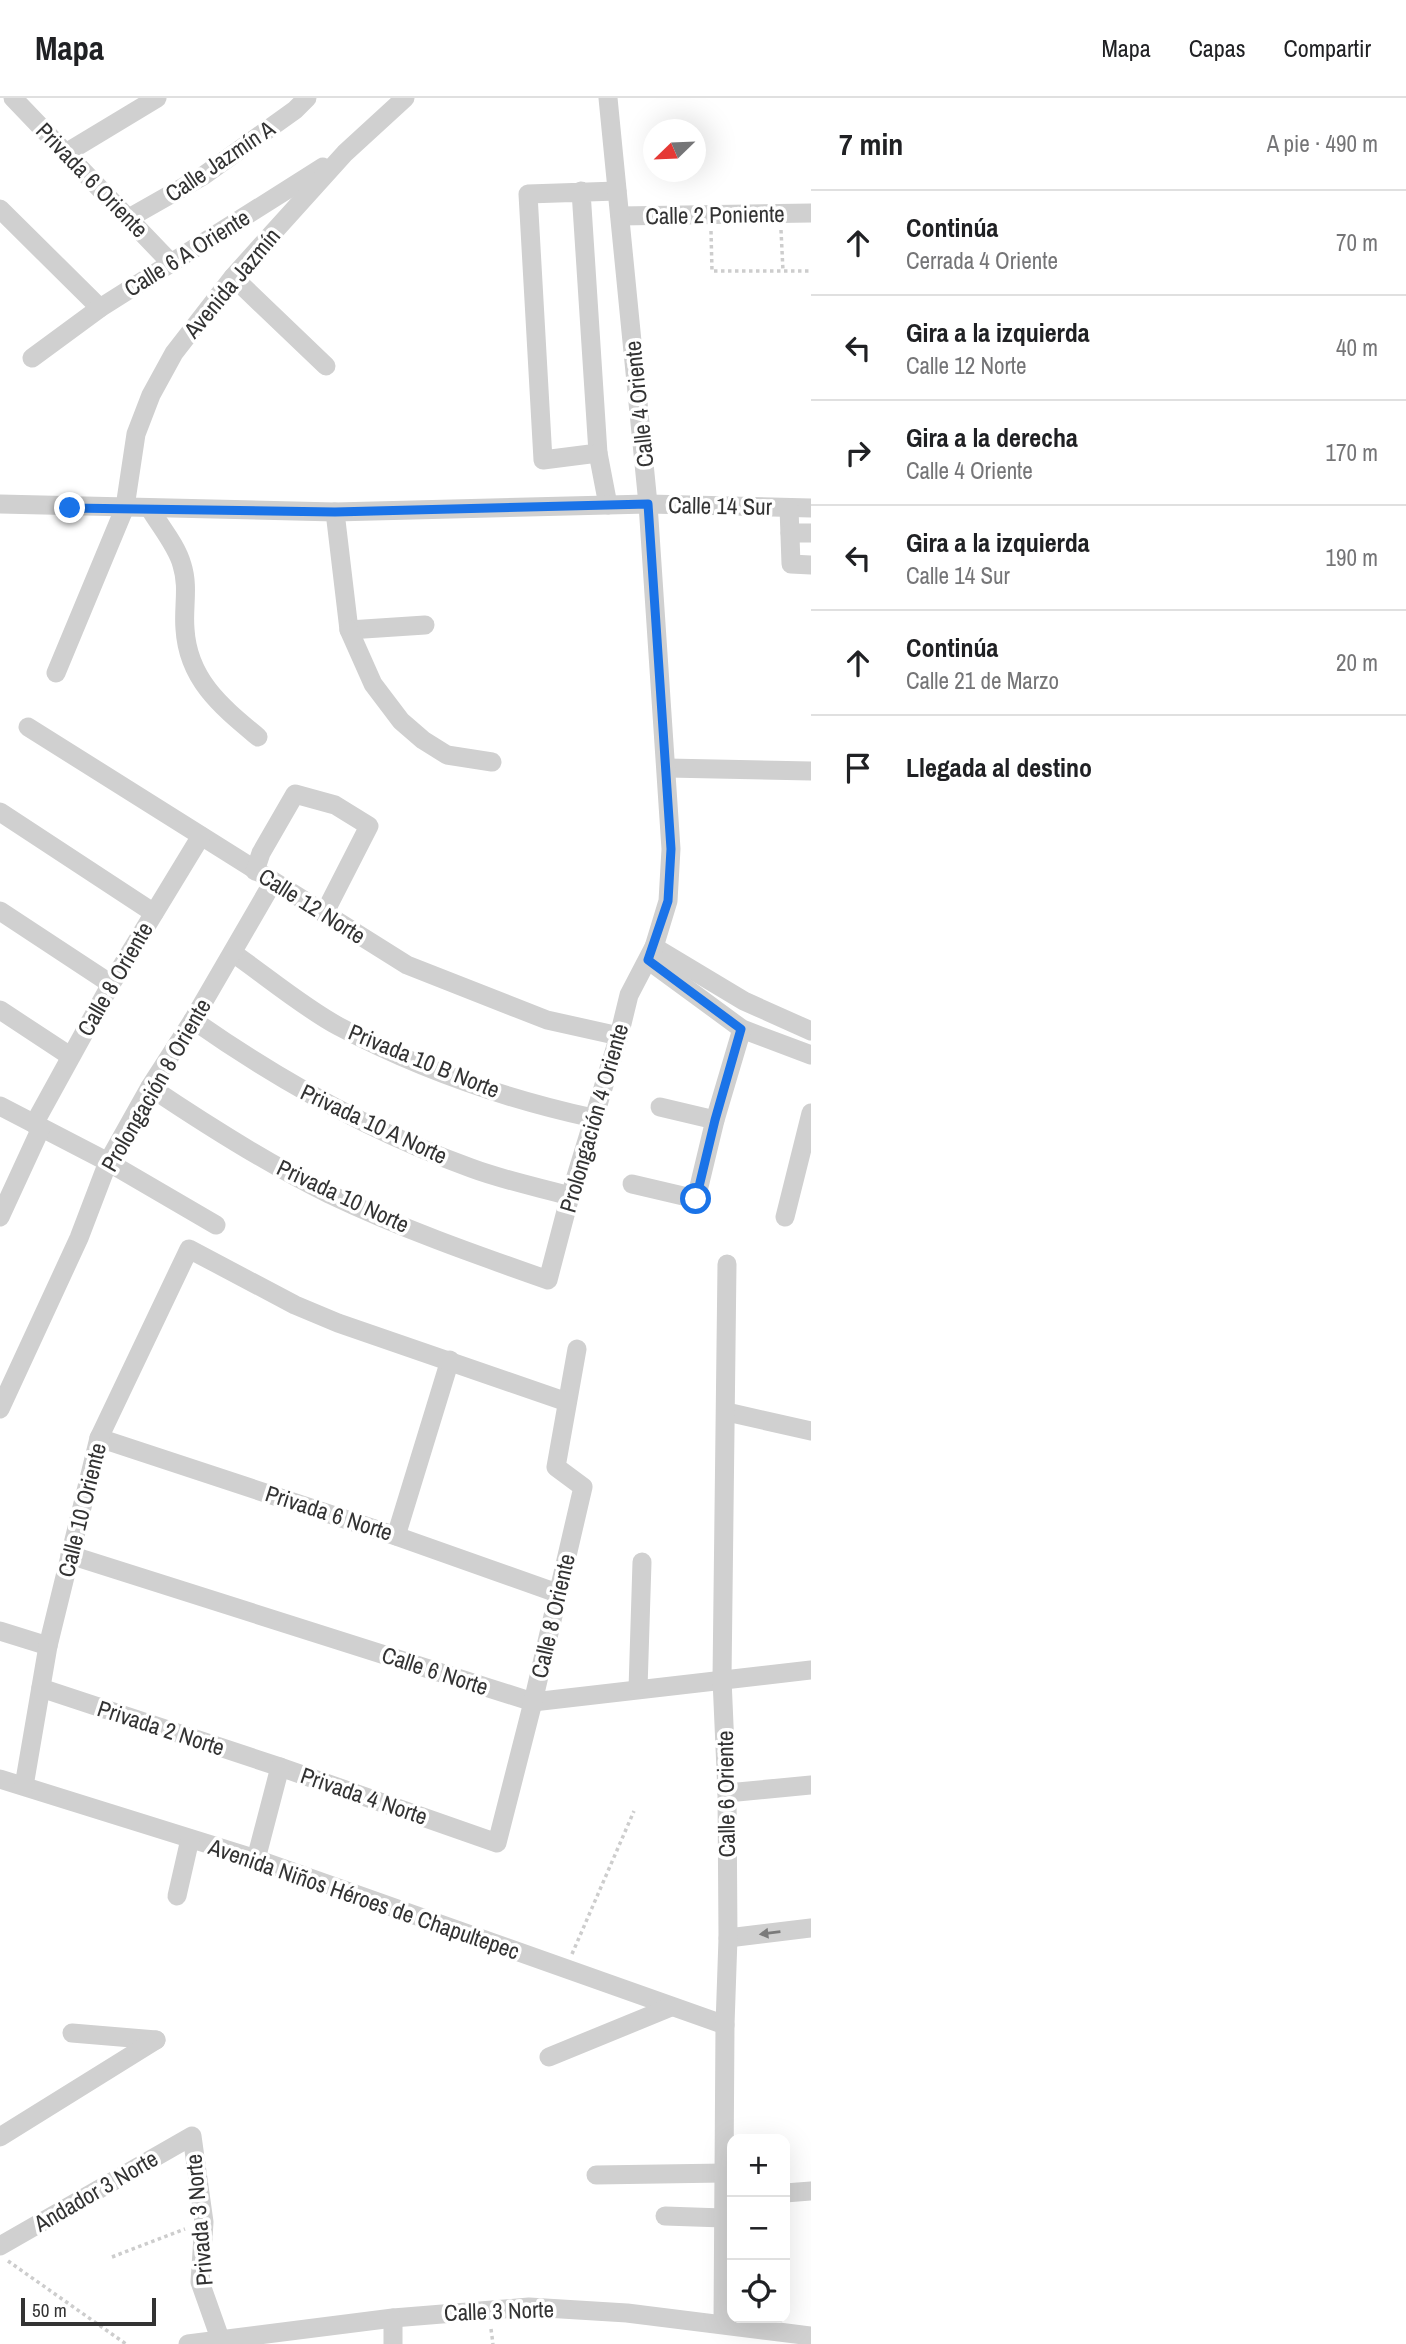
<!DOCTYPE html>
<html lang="es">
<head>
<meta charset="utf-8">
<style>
  :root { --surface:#fff; --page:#f6f6f6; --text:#202124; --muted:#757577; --line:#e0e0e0 }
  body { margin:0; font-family:"Archivo Narrow",sans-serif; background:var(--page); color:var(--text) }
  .controls { position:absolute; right:21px; bottom:21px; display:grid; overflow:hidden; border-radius:14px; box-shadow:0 7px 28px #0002 }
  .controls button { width:63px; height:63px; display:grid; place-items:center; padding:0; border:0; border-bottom:2px solid var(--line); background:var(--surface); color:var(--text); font:35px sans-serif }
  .compass { position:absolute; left:643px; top:21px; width:63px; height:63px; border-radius:50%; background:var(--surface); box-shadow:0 7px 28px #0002; rotate:247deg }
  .scale { position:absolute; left:21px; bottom:18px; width:135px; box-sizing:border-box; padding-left:7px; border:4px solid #333; border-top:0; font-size:19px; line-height:24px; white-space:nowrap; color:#333; -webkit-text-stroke:5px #fff; paint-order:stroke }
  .stop { position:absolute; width:21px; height:21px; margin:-16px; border:5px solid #1a73e8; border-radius:50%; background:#fff }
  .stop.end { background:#1a73e8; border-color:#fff; box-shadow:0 2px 7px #0008 }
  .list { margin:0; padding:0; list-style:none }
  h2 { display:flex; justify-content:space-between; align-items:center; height:91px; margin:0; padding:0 28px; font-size:30px }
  h2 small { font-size:23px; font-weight:400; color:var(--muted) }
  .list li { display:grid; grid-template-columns:46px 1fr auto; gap:21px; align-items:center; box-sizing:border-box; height:105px; padding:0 28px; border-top:2px solid var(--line) }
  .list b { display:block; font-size:26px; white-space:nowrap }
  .list p { margin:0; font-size:23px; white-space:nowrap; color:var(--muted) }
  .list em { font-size:23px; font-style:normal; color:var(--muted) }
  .icon { flex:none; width:38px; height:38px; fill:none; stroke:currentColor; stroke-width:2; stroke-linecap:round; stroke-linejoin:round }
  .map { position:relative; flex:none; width:811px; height:2246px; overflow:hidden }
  header { display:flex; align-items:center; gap:42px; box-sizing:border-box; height:98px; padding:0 35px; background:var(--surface); border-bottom:2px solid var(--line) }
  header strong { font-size:33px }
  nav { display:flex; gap:38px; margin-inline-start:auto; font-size:24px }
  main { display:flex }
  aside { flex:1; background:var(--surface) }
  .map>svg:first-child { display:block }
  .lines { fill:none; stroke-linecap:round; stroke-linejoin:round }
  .path { stroke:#cdcdcd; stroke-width:3.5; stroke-dasharray:3.5 3.5; stroke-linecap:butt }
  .minor { stroke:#d0d0d0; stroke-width:19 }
  .oneway { fill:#7a7a7a }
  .route { stroke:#1a73e8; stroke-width:9 }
  .labels { text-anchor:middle; stroke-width:7; stroke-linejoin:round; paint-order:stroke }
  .street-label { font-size:23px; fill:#333; stroke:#fff }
</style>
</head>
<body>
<header>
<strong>Mapa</strong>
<nav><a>Mapa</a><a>Capas</a><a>Compartir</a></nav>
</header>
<main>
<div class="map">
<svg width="811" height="2246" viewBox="0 0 811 2246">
  <rect width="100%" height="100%" fill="#fff"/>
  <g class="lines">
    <g class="path">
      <path d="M 781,132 L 783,173"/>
      <path d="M 711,133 L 712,173 L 811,173"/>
      <path d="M 572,1856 L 634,1713"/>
      <path d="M 112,2159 L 185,2131"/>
      <path d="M 8,2163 L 126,2246"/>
      <path d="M 491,2231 L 493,2246"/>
    </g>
    <g class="minor">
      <path d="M 13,0 L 171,165"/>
      <path d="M 66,55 L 157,0"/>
      <path d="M 581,93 L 598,355 L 543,362 L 528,96 L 617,93"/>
      <path d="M 0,111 L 100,210"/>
      <path d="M 620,118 L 811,115"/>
      <path d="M 129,120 L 203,78 L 295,12 L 307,0"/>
      <path d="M 233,179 L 326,268"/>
      <path d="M 32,260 L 100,210 L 323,69"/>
      <path d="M 598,355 L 608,407"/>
      <path d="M 0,406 L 335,414 L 648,406 L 811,410"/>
      <path d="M 789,410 L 791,466 L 811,467"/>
      <path d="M 150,411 C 160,428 177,448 182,467 C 189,489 183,510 185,531 C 188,582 222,609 258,639"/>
      <path d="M 335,414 L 349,532 L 425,527"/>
      <path d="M 790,435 L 811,435"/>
      <path d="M 349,532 L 373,586 L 401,623 L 423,642 L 447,657 L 492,664"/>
      <path d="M 56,575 L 125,409 L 136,336 L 151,297 L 174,255 L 233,179 L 345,55 L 405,0"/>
      <path d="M 28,629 L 407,867 L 547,922 L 619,938"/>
      <path d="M 667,670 L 811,673"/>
      <path d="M 0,714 L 154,815"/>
      <path d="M 255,773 L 261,755 L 295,696 L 335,707 L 369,728 L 324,816"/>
      <path d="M 0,813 L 111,886"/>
      <path d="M 654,849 L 744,903 L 811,933"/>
      <path d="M 233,855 C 266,878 303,909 338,928 C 417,970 506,1001 593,1020"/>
      <path d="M 648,862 L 742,931 L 811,957"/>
      <path d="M 0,912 L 70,958"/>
      <path d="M 193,922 C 280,983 371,1034 471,1070 C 503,1082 537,1089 570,1098"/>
      <path d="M 150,989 C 208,1028 266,1065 329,1096 C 400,1130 474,1156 548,1182 L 570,1098 L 619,938 L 629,897 L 654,849 L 668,803 L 671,751 L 648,406 L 608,0"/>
      <path d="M 0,1008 L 108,1064 L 216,1127"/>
      <path d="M 660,1009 L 715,1022"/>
      <path d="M 34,1026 L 111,886 L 201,738"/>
      <path d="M 632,1086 L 696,1101 L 715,1022 L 742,931"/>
      <path d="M 0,1119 L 41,1030"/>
      <path d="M 785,1119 L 811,1015"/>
      <path d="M 0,1311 L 79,1140 L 108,1064 L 150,989 L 193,922 L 273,784"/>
      <path d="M 727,1314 L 811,1333"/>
      <path d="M 99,1340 L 396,1438 L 557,1495"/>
      <path d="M 396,1438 L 450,1262"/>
      <path d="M 70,1457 L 533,1604 L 811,1572"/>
      <path d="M 0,1533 L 48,1548"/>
      <path d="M 41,1590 L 280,1669 L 497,1745 L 533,1604 L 583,1389 L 556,1369 L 577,1251"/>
      <path d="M 638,1591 L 642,1464"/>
      <path d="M 0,1681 L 256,1761 L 725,1927"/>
      <path d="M 24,1688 L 48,1548 L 99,1340 L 189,1151 L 295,1207 L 338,1225 L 567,1304"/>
      <path d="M 727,1695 L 811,1687"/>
      <path d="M 256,1761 L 280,1669"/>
      <path d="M 177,1798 L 190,1741"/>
      <path d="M 728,1840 L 811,1830"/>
      <path d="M 72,1935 L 156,1942"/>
      <path d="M 549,1959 L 671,1909"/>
      <path d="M 0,2039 L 156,1942"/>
      <path d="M 596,2077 L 724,2075"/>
      <path d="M 785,2095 L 811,2093"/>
      <path d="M 665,2118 L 723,2120"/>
      <path d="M 0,2148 L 192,2038 L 204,2124 L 200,2184 L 222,2246"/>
      <path d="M 723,2226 L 725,1927 L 728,1840 L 727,1695 L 722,1581 L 727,1166"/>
      <path d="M 188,2246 L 393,2220 L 529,2209 L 627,2215 L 811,2238"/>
      <path d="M 393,2246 L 393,2220"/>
    </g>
  </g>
  <defs><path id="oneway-solid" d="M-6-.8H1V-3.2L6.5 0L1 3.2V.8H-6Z" transform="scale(1.75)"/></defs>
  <use class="oneway" href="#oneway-solid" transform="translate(770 1835) rotate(173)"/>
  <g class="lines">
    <path class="route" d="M 70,410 L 335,414 L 648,406 L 671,751 L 668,803 L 648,862 L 741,931 L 715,1022 L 696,1101"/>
  </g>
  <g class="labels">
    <g class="street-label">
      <text transform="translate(220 63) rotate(-34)" y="8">Calle Jazmín A</text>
      <text transform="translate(92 82) rotate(46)" y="8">Privada 6 Oriente</text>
      <text transform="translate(715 117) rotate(-1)" y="8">Calle 2 Poniente</text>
      <text transform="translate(187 155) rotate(-32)" y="8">Calle 6 A Oriente</text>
      <text transform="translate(232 185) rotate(-50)" y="8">Avenida Jazmín</text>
      <text transform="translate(639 306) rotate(-96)" y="8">Calle 4 Oriente</text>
      <text transform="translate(720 408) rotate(1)" y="8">Calle 14 Sur</text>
      <text transform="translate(312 808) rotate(32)" y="8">Calle 12 Norte</text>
      <text transform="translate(115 881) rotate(-60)" y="8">Calle 8 Oriente</text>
      <text transform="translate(424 963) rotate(22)" y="8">Privada 10 B Norte</text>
      <text transform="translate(156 987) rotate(-60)" y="8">Prolongación 8 Oriente</text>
      <text transform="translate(594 1020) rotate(-74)" y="8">Prolongación 4 Oriente</text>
      <text transform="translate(374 1026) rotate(25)" y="8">Privada 10 A Norte</text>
      <text transform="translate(343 1098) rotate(25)" y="8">Privada 10 Norte</text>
      <text transform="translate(82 1412) rotate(-76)" y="8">Calle 10 Oriente</text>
      <text transform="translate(329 1415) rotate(18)" y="8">Privada 6 Norte</text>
      <text transform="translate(553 1518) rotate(-77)" y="8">Calle 8 Oriente</text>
      <text transform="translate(435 1573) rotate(18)" y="8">Calle 6 Norte</text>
      <text transform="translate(161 1630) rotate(18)" y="8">Privada 2 Norte</text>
      <text transform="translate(726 1696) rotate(-91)" y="8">Calle 6 Oriente</text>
      <text transform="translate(364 1698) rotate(19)" y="8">Privada 4 Norte</text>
      <text transform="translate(364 1801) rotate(19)" y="8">Avenida Niños Héroes de Chapultepec</text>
      <text transform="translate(96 2093) rotate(-30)" y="8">Andador 3 Norte</text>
      <text transform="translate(199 2122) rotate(-95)" y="8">Privada 3 Norte</text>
      <text transform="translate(499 2213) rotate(-2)" y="8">Calle 3 Norte</text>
    </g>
  </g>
</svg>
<div class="controls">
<button>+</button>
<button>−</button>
<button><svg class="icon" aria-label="locate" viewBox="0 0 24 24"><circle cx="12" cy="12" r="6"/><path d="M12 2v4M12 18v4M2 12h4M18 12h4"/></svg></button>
</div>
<svg class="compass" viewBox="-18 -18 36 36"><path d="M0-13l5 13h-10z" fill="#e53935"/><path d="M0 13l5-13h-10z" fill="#757577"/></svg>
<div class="scale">50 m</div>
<div class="stop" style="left:696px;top:1101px"></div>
<div class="stop end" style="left:70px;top:410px"></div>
</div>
<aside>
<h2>7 min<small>A pie · 490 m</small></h2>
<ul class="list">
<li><svg class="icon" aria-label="ahead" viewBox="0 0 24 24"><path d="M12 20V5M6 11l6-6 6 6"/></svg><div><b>Continúa</b><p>Cerrada 4 Oriente</p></div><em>70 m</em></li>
<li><svg class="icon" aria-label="left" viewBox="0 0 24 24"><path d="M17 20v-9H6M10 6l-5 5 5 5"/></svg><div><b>Gira a la izquierda</b><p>Calle 12 Norte</p></div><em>40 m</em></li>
<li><svg class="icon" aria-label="right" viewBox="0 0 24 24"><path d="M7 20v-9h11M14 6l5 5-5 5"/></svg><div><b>Gira a la derecha</b><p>Calle 4 Oriente</p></div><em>170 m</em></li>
<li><svg class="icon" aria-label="left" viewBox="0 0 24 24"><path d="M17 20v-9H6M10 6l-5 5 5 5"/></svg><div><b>Gira a la izquierda</b><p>Calle 14 Sur</p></div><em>190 m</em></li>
<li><svg class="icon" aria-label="ahead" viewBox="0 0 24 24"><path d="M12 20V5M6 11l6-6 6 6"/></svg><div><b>Continúa</b><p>Calle 21 de Marzo</p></div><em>20 m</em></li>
<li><svg class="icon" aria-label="arrive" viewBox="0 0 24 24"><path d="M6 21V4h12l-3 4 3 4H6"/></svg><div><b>Llegada al destino</b></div></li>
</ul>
</aside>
</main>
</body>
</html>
